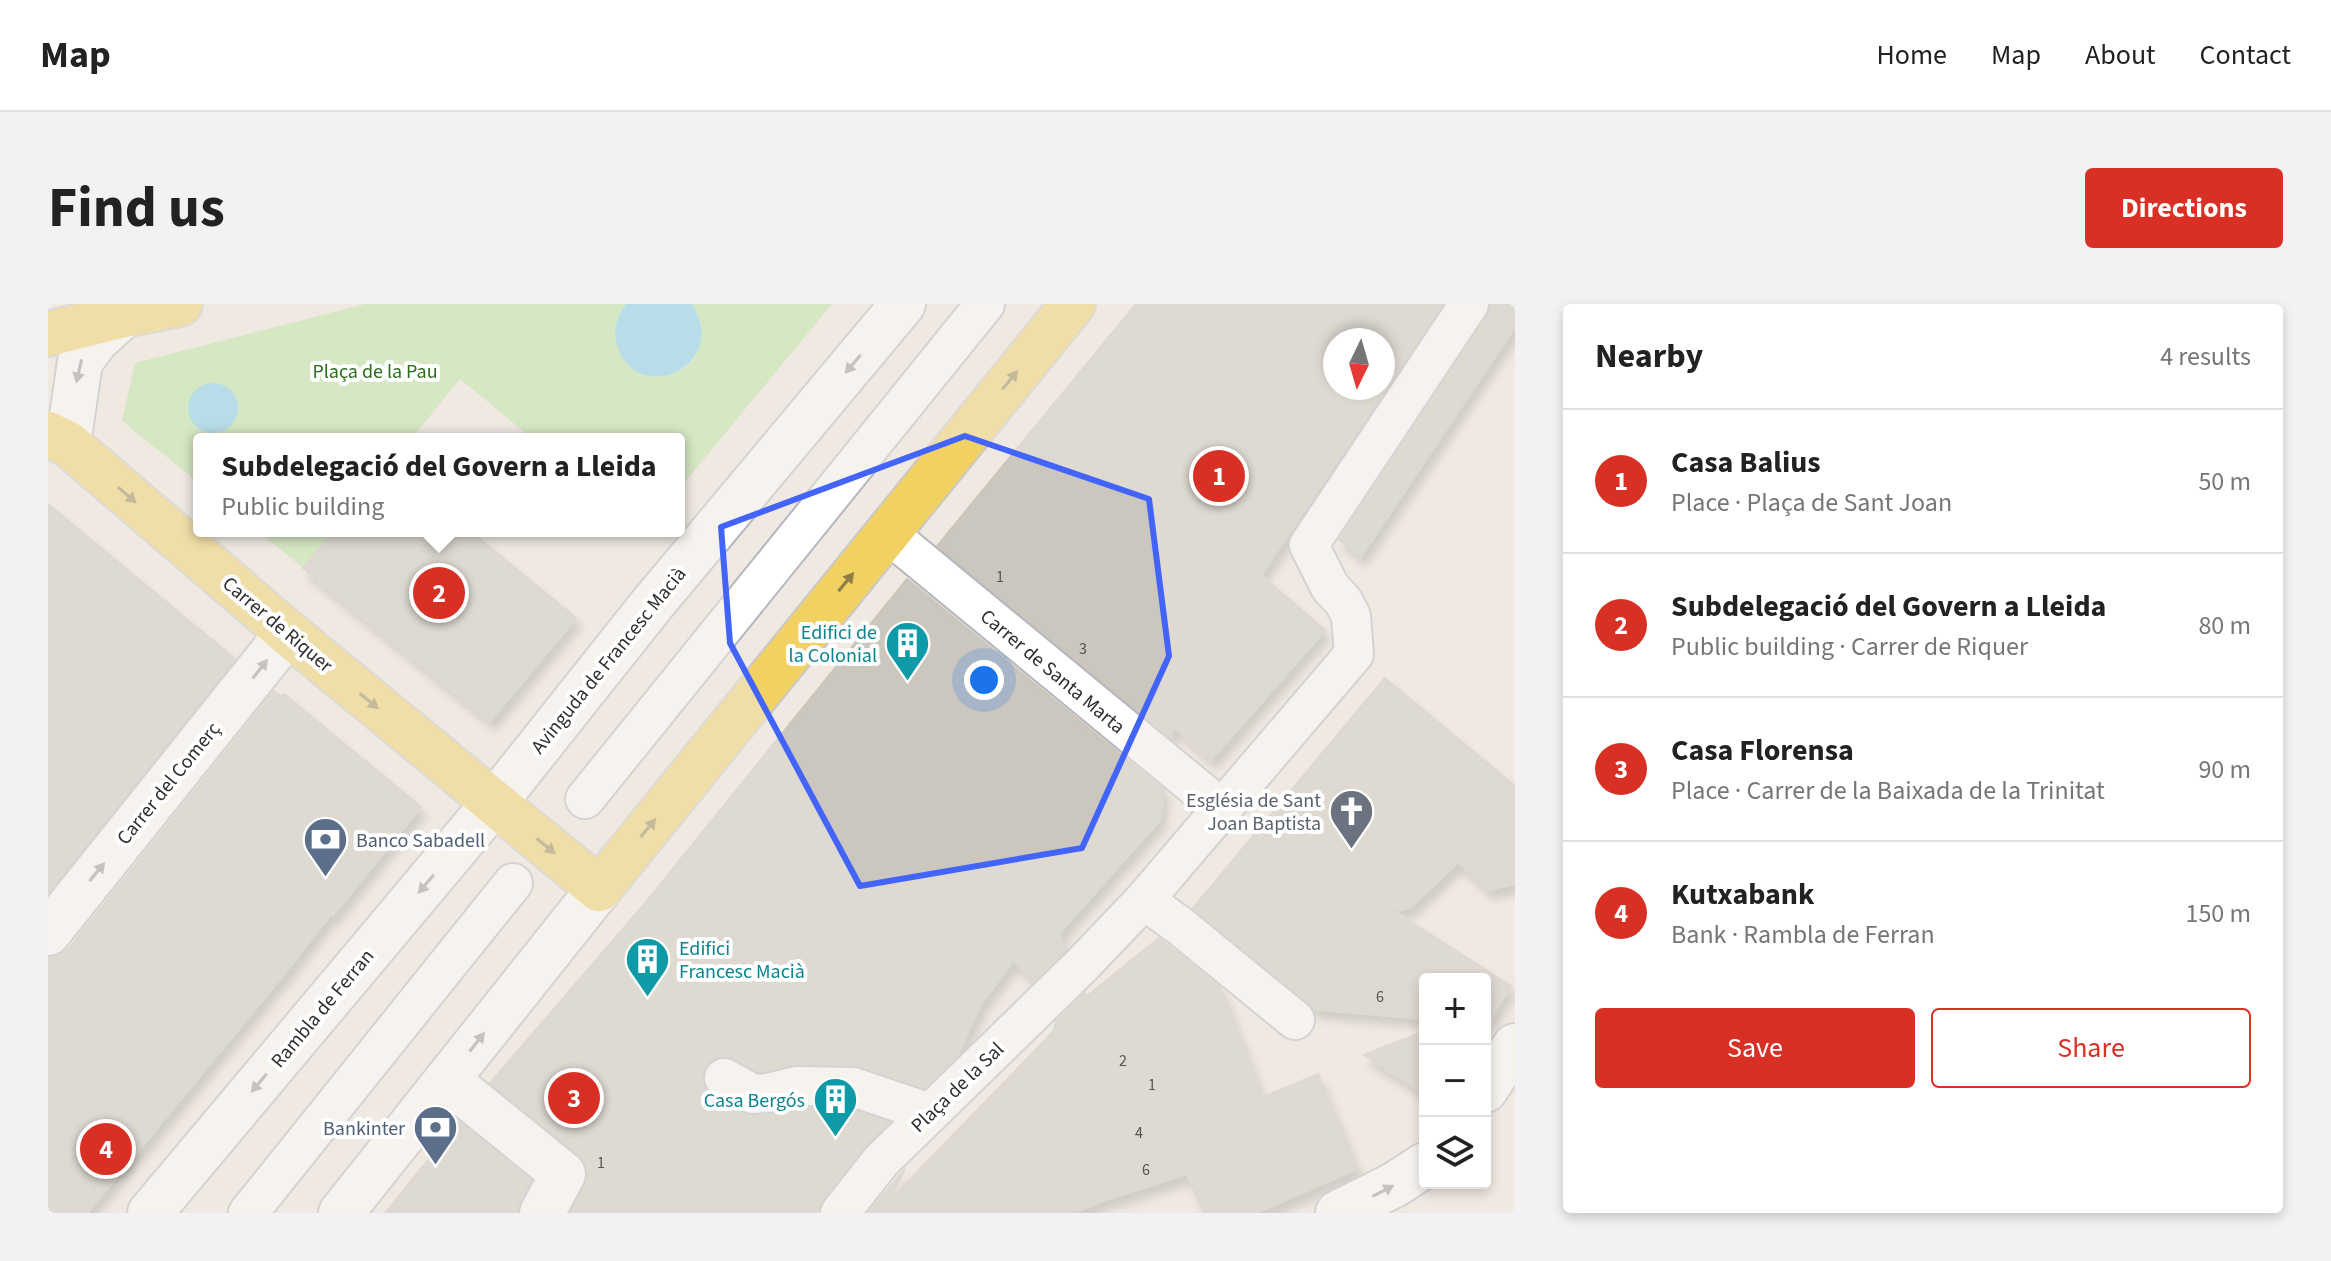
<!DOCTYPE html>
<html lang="en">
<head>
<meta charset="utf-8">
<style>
  :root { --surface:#fff; --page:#f2f2f2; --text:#222; --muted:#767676; --line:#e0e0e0; --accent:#d93025 }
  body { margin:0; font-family:"Source Sans 3",sans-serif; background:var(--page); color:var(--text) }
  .controls { position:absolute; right:24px; bottom:24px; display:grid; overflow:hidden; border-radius:8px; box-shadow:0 4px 12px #0003 }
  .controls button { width:72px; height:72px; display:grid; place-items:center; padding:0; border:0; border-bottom:2px solid var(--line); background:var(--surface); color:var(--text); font:40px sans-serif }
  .compass { position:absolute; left:1275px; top:24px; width:72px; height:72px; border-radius:50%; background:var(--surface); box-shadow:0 4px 12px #0003; rotate:185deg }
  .you { position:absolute; left:936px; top:376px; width:28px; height:28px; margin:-20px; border:6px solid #fff; border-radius:50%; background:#1a73e8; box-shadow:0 0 0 12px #1a73e833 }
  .badge { display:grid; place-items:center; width:52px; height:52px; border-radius:50%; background:var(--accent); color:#fff; font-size:26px; font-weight:700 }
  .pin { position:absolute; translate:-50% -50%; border:4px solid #fff; box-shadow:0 2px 8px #0006 }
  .popup { position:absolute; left:145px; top:129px; width:492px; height:104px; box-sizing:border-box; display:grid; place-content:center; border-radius:8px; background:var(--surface); filter:drop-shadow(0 2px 6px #0005); font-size:26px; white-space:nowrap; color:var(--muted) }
  .popup b { font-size:30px; color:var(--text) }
  .popup::after { content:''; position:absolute; left:50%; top:100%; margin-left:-16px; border:16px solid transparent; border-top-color:var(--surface) }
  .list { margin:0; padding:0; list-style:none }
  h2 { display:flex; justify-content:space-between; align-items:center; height:104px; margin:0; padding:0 32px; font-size:34px }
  h2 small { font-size:26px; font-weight:400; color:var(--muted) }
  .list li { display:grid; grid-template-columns:52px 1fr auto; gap:24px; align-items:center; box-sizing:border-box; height:144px; padding:0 32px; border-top:2px solid var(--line) }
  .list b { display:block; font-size:30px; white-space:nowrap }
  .list p { margin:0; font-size:26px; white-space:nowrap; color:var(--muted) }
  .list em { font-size:26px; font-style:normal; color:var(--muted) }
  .actions { display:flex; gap:16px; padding:24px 32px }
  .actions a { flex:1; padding:18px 0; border:2px solid var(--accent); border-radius:8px; text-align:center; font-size:28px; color:var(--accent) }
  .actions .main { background:var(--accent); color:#fff }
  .icon { flex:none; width:44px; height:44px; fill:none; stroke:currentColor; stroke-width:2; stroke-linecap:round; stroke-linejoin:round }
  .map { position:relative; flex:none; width:1467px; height:909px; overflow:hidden; border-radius:8px }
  header { display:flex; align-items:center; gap:48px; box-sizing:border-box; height:112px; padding:0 40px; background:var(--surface); border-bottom:2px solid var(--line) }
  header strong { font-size:38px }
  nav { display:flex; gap:44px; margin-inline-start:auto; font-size:28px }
  .intro { display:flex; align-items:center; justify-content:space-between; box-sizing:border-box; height:192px; padding:0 48px }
  h1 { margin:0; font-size:56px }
  .button { padding:20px 36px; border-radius:8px; background:var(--accent); color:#fff; font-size:28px; font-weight:700 }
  main { display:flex; gap:48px; padding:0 48px }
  aside { flex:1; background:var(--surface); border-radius:8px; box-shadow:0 4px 12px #0003 }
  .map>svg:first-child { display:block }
  .green { fill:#b6e59e }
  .water { fill:#75cff0 }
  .building { fill:#cbc7bf; stroke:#cbc5ba; stroke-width:2; fill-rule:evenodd; filter:url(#shadow) }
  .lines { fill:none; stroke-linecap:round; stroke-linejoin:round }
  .pedestrian-casing { stroke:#b4b7c1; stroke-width:42 }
  .minor-casing { stroke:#b4b7c1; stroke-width:48 }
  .tertiary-casing { stroke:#b4b7c1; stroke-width:48 }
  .primary-casing { stroke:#c9c9c9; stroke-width:48 }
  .pedestrian { stroke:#fff; stroke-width:38 }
  .minor { stroke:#fff; stroke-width:44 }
  .tertiary { stroke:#fff; stroke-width:44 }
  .primary { stroke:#f2d163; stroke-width:44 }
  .oneway { fill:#969696 }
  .oneway2 { fill:#908048 }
  .marked { fill:none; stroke:#4264fb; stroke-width:6; stroke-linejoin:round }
  .labels { text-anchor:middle; stroke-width:8; stroke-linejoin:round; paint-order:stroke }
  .number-label { font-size:16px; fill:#555452 }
  .park-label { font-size:20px; fill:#2c6e1b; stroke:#fff }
  .street-label { font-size:20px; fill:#2e2e2e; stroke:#fff }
  .culture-label { font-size:20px; fill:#0d838f; stroke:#fff; text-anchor:end }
  .worship-label { font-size:20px; fill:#5b616d; stroke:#fff; text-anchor:end }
  .service-label { font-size:20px; fill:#4e5e75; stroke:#fff; text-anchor:start }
</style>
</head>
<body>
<header>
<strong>Map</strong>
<nav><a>Home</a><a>Map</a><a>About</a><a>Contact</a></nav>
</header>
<div class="intro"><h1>Find us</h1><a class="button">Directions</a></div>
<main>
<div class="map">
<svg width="1467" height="909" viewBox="0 0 1467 909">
  <defs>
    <filter id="shadow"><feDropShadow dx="5" dy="9" stdDeviation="4" flood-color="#0004"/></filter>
  </defs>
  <rect width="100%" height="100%" fill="#efe9e1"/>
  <g class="green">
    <path d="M 317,0 L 578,0 L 571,10 L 584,64 C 632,89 672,45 644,0 L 784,0 L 631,185 L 631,135 L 485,135 L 412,75 L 363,135 L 151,135 L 151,179 L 74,117 L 87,59 Z"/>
    <path d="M 210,227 L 286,227 L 255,264 Z"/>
  </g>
  <g class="water">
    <path d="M 578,0 L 644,0 C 682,60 595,102 571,47 C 564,29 567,15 578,0 Z"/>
    <circle cx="165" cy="104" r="25"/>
  </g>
  <g class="building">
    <path d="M 1088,0 L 1395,0 L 1213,271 L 1277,326 L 1163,456 L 1125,422 L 1123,435 L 889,242 ZM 1287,36 L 1335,36 L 1335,84 L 1287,84 Z"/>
    <path d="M 1443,0 L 1467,0 L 1467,23 L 1313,252 L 1291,236 L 1439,12 Z"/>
    <path d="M 0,200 L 187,355 L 0,589 Z"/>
    <path d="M 286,227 L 422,227 L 528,314 L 442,417 L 255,264 Z"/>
    <path d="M 859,275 L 1116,486 L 1112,516 L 1012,628 L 1015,648 L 987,676 L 965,657 L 933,700 L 909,752 L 876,784 L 806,761 L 749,760 L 710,768 L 687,755 L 676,752 L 665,755 L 657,763 L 654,775 L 658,786 L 665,793 L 695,810 L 706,812 L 721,811 L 751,804 L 801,805 L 841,818 L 816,843 L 775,895 L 770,909 L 522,909 L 537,881 L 540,870 L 537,859 L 531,851 L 442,779 L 598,598 Z"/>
    <path d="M 1337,374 L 1467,482 L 1467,580 L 1440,586 L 1410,558 L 1363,603 L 1346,607 L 1463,682 L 1437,723 L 1437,675 L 1377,675 L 1377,715 L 1266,705 L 1261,699 L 1145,604 Z"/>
    <path d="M 226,387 L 234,393 L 236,390 L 373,503 L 285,611 L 283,610 L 241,664 L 39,909 L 0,909 L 0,653 L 10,652 L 20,645 Z"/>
    <path d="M 1111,634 L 1172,683 L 1215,793 L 1270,770 L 1309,865 L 1208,909 L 1157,909 L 1139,870 L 1057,896 L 1025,909 L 820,909 L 857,865 L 842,896 L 999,734 L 1006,726 L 1008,717 L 1037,689 L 1039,692 Z"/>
    <path d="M 1377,727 L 1377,790 L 1316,751 Z"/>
    <path d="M 411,818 L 483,876 L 472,897 L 469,909 L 337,909 Z"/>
  </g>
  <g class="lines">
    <defs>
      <g id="pedestrian">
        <path d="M 838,228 L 1173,504"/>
        <path d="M 537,495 L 937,0"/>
        <path d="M 1096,596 L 1132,622 L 1247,716"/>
        <path d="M 676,774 L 705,790 L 720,789 L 749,782 L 805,783 L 882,809"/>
        <path d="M 200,909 L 465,579"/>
        <path d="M 792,909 L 833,857 L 1033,662 L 1096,596 L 1306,350 L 1303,312 L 1295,297 L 1282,283 L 1261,241 L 1421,0"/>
      </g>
      <g id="minor">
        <path d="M 0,629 L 240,329"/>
        <path d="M 399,776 L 515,870 L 494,909"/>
        <path d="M 1437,786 L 1467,742"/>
        <path d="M 102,909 L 446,499 L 605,299 L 855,0"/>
        <path d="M 293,909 L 551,585"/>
        <path d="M 1290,909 L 1346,881 L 1377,861"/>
      </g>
      <path id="tertiary" d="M 20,140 L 32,58 L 48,36 L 76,11"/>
      <g id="primary">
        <path d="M 0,30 L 76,11 L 132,0"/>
        <path d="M 0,130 L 20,140 L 240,329 L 551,585 L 1025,0"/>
      </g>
    </defs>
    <use href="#pedestrian" class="pedestrian-casing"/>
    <use href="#minor" class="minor-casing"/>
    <use href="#tertiary" class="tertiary-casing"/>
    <use href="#primary" class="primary-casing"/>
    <use href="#pedestrian" class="pedestrian"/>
    <use href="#minor" class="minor"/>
    <use href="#tertiary" class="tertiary"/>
    <use href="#primary" class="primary"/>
  </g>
  <defs><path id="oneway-solid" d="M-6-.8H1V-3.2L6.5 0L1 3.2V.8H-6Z" transform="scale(2)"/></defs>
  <g class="oneway">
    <use href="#oneway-solid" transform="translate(805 60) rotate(130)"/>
    <use href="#oneway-solid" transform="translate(31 67) rotate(103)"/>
    <use href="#oneway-solid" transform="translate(212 365) rotate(-52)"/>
    <use href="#oneway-solid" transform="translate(49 568) rotate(-51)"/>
    <use href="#oneway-solid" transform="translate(378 580) rotate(130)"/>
    <use href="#oneway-solid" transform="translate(429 738) rotate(-52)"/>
    <use href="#oneway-solid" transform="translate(211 779) rotate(130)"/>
    <use href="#oneway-solid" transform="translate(1335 887) rotate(-27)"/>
  </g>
  <g class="oneway2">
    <use href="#oneway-solid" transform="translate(962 76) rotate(-51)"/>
    <use href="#oneway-solid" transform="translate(79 191) rotate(41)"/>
    <use href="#oneway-solid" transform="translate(798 278) rotate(-51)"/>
    <use href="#oneway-solid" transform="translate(321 397) rotate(39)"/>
    <use href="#oneway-solid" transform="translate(600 524) rotate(-51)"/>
    <use href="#oneway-solid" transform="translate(498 542) rotate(39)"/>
  </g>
  <path d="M0 0H1467V909H0ZM 917,132 L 1101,195 L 1121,352 L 1034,544 L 812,582 L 682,339 L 673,223 Z" fill="#efe9e1" fill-opacity=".55" fill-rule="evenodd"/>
  <path class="marked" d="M 917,132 L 1101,195 L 1121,352 L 1034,544 L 812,582 L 682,339 L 673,223 Z"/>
  <defs>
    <symbol id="building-pin" viewBox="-11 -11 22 30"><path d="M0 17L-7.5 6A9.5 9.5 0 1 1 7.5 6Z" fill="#0f9aa8" stroke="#fff"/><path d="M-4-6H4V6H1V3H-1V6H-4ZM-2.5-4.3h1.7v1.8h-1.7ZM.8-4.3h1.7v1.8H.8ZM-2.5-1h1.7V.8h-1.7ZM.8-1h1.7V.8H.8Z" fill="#fff"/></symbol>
    <symbol id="church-pin" viewBox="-11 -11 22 30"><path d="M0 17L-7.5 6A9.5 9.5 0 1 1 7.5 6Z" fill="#6b7280" stroke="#fff"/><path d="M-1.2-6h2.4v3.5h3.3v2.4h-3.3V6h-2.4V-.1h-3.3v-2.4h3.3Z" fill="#fff"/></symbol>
    <symbol id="bank-pin" viewBox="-11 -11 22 30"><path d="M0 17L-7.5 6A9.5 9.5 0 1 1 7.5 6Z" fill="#5c6f8a" stroke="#fff"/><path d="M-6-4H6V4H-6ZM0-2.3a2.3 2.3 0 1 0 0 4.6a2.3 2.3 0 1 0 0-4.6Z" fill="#fff"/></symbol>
  </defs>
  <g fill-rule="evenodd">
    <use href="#building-pin" x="834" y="314" width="51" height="69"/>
    <use href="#church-pin" x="1278" y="482" width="51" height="69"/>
    <use href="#bank-pin" x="252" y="510" width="51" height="69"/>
    <use href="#building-pin" x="574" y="630" width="51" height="69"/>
    <use href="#building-pin" x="762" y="770" width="51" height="69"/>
    <use href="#bank-pin" x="362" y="798" width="51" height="69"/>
  </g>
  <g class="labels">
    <g class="number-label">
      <text x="952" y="278">1</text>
      <text x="1035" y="350">3</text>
      <text x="1332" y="698">6</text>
      <text x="1075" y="762">2</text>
      <text x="1104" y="786">1</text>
      <text x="1091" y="834">4</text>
      <text x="553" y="864">1</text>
      <text x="1098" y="871">6</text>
    </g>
    <g class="park-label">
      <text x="327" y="74">Plaça de la Pau</text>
    </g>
    <g class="street-label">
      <text transform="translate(230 320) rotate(40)" y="7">Carrer de Riquer</text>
      <text transform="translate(560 356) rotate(-51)" y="7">Avinguda de Francesc Macià</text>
      <text transform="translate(1005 367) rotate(40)" y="7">Carrer de Santa Marta</text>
      <text transform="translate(120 479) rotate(-51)" y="7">Carrer del Comerç</text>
      <text transform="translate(274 704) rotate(-50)" y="7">Rambla de Ferran</text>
      <text transform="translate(909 783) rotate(-44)" y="7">Plaça de la Sal</text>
    </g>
    <g class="culture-label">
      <text x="829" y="335">Edifici de<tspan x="829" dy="23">la Colonial</tspan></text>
      <text x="631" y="651" text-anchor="start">Edifici<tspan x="631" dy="23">Francesc Macià</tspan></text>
      <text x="757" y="803">Casa Bergós</text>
    </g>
    <g class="worship-label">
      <text x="1273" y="503">Església de Sant<tspan x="1273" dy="23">Joan Baptista</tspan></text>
    </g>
    <g class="service-label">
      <text x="308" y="543">Banco Sabadell</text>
      <text x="357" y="831" text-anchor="end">Bankinter</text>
    </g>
  </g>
</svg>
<div class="controls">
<button>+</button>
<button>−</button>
<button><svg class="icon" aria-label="layers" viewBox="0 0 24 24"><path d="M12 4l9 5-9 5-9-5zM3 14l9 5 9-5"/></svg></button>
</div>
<svg class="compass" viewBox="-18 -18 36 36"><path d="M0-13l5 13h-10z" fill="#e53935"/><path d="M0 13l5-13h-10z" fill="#767676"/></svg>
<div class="you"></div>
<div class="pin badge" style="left:1171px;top:172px">1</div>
<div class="pin badge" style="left:391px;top:289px">2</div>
<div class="popup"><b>Subdelegació del Govern a Lleida</b>Public building</div>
<div class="pin badge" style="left:526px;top:794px">3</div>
<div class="pin badge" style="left:58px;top:845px">4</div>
</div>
<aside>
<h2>Nearby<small>4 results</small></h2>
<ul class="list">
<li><span class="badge">1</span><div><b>Casa Balius</b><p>Place · Plaça de Sant Joan</p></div><em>50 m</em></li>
<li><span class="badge">2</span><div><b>Subdelegació del Govern a Lleida</b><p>Public building · Carrer de Riquer</p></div><em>80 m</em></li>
<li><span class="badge">3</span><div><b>Casa Florensa</b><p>Place · Carrer de la Baixada de la Trinitat</p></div><em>90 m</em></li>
<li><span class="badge">4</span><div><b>Kutxabank</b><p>Bank · Rambla de Ferran</p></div><em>150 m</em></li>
</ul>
<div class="actions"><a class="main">Save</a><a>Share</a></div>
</aside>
</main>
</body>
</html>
